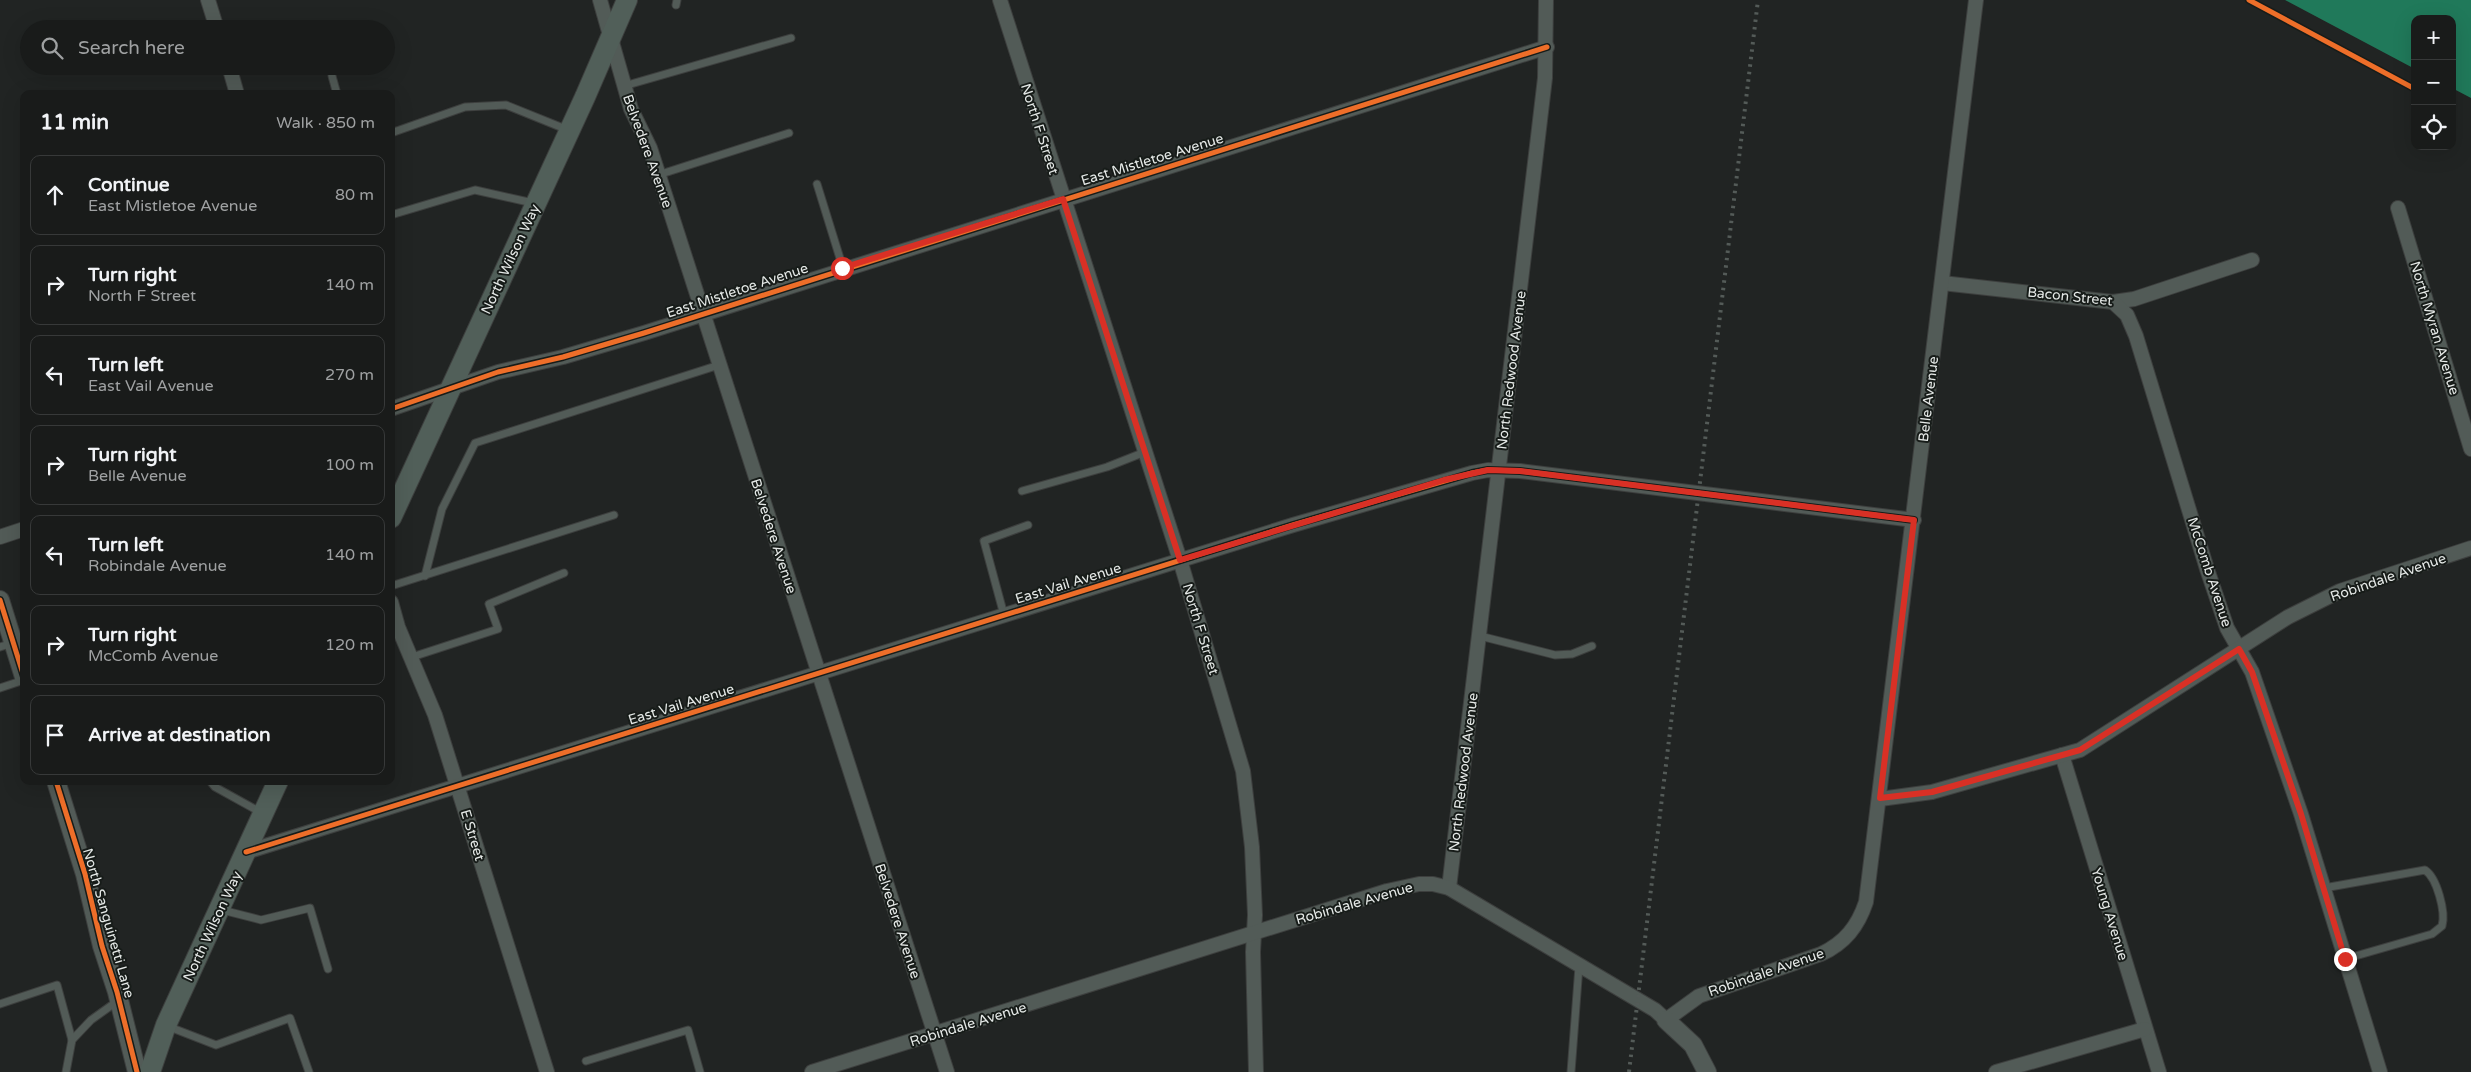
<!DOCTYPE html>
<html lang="en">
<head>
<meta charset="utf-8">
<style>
  :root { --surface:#191b1a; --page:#262827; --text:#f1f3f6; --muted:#9fa1a2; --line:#373939 }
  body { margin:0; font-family:"Varela Round",sans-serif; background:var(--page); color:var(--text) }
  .controls { position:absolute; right:15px; top:15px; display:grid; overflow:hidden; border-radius:10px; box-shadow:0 5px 20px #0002 }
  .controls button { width:45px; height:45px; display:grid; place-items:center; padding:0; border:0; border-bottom:1px solid var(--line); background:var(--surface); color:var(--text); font:25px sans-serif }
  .stop { position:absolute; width:15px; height:15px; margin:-11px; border:4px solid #d93025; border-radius:50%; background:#fff }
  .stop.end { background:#d93025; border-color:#fff; box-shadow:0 1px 5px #0008 }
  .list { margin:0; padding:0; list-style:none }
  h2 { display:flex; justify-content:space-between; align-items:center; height:65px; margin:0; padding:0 20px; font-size:21px }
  h2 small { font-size:16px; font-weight:400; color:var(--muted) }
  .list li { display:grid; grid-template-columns:32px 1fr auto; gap:15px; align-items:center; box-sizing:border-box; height:80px; margin:0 10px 10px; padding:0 10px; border:1px solid var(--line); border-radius:10px }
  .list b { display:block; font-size:19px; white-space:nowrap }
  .list p { margin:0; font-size:16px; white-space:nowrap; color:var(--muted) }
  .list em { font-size:16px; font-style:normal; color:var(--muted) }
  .icon { flex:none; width:28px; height:28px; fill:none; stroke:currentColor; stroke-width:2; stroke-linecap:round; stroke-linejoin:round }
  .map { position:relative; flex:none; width:2471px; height:1072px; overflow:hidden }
  .search { position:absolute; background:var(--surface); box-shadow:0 5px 20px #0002; left:20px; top:20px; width:375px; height:55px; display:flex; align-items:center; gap:12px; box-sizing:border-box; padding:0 18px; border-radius:28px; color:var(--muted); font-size:19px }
  .panel { position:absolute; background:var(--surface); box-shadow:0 5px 20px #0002; left:20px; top:90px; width:375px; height:695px; border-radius:10px }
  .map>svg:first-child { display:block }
  .water { fill:#20795a }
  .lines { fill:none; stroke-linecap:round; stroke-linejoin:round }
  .service-casing { stroke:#3d3f3e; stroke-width:9 }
  .minor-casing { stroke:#3d3f3e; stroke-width:16 }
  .tertiary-casing { stroke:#3d3f3e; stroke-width:20 }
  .secondary-casing { stroke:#3d3f3e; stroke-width:22 }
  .service { stroke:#525b57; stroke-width:7 }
  .minor { stroke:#525b57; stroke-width:14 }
  .tertiary { stroke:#525b57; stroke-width:18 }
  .secondary { stroke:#515f59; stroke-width:20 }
  .rail { stroke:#545b58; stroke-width:4; stroke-dasharray:2.5 5; stroke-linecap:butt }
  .cycleway-casing { stroke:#171c19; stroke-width:8 }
  .cycleway { stroke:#ee6e29; stroke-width:5 }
  .route { stroke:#d93025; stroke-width:6 }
  .labels { text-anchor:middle; stroke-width:4; stroke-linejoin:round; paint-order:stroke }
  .street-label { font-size:14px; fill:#e5e9e7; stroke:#171c19 }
</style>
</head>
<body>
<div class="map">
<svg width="2471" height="1072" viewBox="0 0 2471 1072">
  <rect width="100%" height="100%" fill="#212423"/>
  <path class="water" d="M 2285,0 L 2471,0 L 2471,98 L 2452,88 L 2452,19 L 2415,19 L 2415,69 Z"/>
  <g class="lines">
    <defs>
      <g id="service">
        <path d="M 676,5 L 677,0"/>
        <path d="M 332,76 L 337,94"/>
        <path d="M 624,86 L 791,38"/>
        <path d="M 391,133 L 465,107 L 506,105 L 568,130"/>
        <path d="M 658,175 L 789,133"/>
        <path d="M 817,184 L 843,268"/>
        <path d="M 391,215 L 475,190 L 533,203"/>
        <path d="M 1022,491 L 1107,467 L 1145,452"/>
        <path d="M 425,576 L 442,509 L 475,443 L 719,365"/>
        <path d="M 391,586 L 614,515"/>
        <path d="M 1004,615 L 984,541 L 1028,525"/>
        <path d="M 1480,636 L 1555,655 L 1572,654 L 1592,646"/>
        <path d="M 0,647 L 13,643"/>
        <path d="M 412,657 L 498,629 L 489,604 L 564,573"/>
        <path d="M 0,688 L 24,680"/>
        <path d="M 210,781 L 215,787 L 262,813"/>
        <path d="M 2324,888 L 2425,870 C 2437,878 2446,912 2442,926 L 2432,934 L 2345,959"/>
        <path d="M 222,910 L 261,920 L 310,908 L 328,969"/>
        <path d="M 0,1004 L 57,985 L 72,1040"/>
        <path d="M 167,1026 L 216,1045 L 290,1018 L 309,1072"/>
        <path d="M 586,1061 L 688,1030 L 700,1072"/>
        <path d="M 66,1072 L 72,1040 L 91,1020 L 119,1000"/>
        <path d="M 1571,1072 L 1579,966"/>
      </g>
      <g id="minor">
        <path d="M 208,0 L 217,29"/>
        <path d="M 600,0 L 631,109 L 650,148 L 947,1072"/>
        <path d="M 1000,0 L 1180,560 L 1243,771 L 1252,847 L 1255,915 L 1253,952 L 1256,1072"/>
        <path d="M 229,66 L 237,94"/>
        <path d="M 2398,208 L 2471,449"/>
        <path d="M 1942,283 L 2113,302 L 2134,299 L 2252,260"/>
        <path d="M 2113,302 L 2127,315 L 2136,336 L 2207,569 L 2227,628 L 2252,672 L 2301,814 L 2380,1072"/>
        <path d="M 391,409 L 498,372 L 563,357 L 644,333 L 1547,47"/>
        <path d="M 0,537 L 24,529"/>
        <path d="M 391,602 L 398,627 L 435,715 L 547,1072"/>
        <path d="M 2062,755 L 2159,1072"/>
        <path d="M 1880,799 L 1932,792 L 2080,750 L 2288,617 L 2340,591 L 2471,548"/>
        <path d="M 246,852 L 1293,525 L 1472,473 L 1488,470 L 1520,471 L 1914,520"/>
        <path d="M 1449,888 L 1545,78 L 1546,0"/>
        <path d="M 812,1072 L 1387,891 L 1419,884 L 1433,884 L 1449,888 L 1655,1010 L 1666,1020 L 1699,996 L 1821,954 C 1845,943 1858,926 1866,902 L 1976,0"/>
        <path d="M 1996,1072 L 2145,1029"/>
      </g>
      <g id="tertiary">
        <path d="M 0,600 L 24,677"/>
        <path d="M 56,781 L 85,874 L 102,946 L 117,992 L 137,1072"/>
        <path d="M 1666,1020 L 1693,1045 L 1707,1072"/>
      </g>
      <g id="secondary">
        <path d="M 391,518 L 585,97 L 627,0"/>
        <path d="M 150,1072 L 166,1025 L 278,781"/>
      </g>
    </defs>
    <use href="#service" class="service-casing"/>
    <use href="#minor" class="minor-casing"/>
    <use href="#tertiary" class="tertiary-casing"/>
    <use href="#secondary" class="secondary-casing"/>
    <use href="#service" class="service"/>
    <use href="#minor" class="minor"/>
    <use href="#tertiary" class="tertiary"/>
    <use href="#secondary" class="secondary"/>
    <path class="rail" d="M 1629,1072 L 1758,0"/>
    <defs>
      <g id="cycleway">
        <path d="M 2249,0 L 2415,89"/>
        <path d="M 391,409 L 498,372 L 563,357 L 644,333 L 1547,47"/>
        <path d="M 0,600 L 24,677"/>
        <path d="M 56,781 L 85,874 L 102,946 L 117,992 L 137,1072"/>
        <path d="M 246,852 L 1293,525 L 1472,473 L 1488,470 L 1520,471 L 1914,520"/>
      </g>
    </defs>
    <use href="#cycleway" class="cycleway-casing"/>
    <use href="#cycleway" class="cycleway"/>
  </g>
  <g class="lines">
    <path class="route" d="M 842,268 L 1063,199 L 1180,560 L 1444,480 L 1488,470 L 1520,471 L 1914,520 L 1880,798 L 1932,792 L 2080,750 L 2239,649 L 2252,672 L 2301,814 L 2345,959"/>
  </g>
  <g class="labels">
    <g class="street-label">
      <text transform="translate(1040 129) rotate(72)" y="5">North F Street</text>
      <text transform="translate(648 151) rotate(70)" y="5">Belvedere Avenue</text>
      <text transform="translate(1152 159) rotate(-17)" y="5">East Mistletoe Avenue</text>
      <text transform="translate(510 259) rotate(-65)" y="5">North Wilson Way</text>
      <text transform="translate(737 290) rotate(-18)" y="5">East Mistletoe Avenue</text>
      <text transform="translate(2070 296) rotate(6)" y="5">Bacon Street</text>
      <text transform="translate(2435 328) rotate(73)" y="5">North Myran Avenue</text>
      <text transform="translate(1511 370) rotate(-83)" y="5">North Redwood Avenue</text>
      <text transform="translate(1928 399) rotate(-83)" y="5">Belle Avenue</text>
      <text transform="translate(774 536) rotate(72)" y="5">Belvedere Avenue</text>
      <text transform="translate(2210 572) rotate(72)" y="5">McComb Avenue</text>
      <text transform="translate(2388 577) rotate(-19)" y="5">Robindale Avenue</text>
      <text transform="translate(1068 583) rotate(-17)" y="5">East Vail Avenue</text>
      <text transform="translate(1201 629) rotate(73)" y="5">North F Street</text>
      <text transform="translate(681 704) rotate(-17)" y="5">East Vail Avenue</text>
      <text transform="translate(1463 772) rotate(-83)" y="5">North Redwood Avenue</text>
      <text transform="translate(473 835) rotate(73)" y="5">E Street</text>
      <text transform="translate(1354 903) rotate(-16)" y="5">Robindale Avenue</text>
      <text transform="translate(2110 914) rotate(73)" y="5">Young Avenue</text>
      <text transform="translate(898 921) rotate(72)" y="5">Belvedere Avenue</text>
      <text transform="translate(109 923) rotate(74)" y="5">North Sanguinetti Lane</text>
      <text transform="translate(212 926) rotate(-65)" y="5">North Wilson Way</text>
      <text transform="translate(1766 972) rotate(-19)" y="5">Robindale Avenue</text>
      <text transform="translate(968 1024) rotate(-17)" y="5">Robindale Avenue</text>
    </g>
  </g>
</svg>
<div class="controls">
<button>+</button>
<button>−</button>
<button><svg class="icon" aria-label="locate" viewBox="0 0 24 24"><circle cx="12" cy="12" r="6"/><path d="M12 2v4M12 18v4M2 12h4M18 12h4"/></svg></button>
</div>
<div class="stop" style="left:842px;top:268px"></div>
<div class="stop end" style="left:2345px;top:959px"></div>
<div class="search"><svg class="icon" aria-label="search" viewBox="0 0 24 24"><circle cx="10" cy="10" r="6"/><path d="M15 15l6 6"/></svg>Search here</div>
<section class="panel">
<h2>11 min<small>Walk · 850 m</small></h2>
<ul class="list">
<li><svg class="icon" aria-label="ahead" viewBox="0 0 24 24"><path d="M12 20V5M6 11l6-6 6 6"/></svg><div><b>Continue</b><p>East Mistletoe Avenue</p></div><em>80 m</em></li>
<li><svg class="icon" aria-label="right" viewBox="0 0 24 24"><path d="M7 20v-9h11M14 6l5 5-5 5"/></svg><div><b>Turn right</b><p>North F Street</p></div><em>140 m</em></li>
<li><svg class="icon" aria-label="left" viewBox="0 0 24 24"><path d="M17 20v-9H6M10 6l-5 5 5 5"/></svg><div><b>Turn left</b><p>East Vail Avenue</p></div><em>270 m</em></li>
<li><svg class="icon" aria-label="right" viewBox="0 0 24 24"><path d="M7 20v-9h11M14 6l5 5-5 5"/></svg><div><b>Turn right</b><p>Belle Avenue</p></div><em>100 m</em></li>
<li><svg class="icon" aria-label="left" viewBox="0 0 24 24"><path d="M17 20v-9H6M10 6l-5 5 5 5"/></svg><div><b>Turn left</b><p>Robindale Avenue</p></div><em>140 m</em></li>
<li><svg class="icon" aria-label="right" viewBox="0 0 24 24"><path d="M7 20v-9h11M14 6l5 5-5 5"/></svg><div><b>Turn right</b><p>McComb Avenue</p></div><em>120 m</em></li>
<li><svg class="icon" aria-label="arrive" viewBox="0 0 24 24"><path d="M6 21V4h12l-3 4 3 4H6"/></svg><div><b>Arrive at destination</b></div></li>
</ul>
</section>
</div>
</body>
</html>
